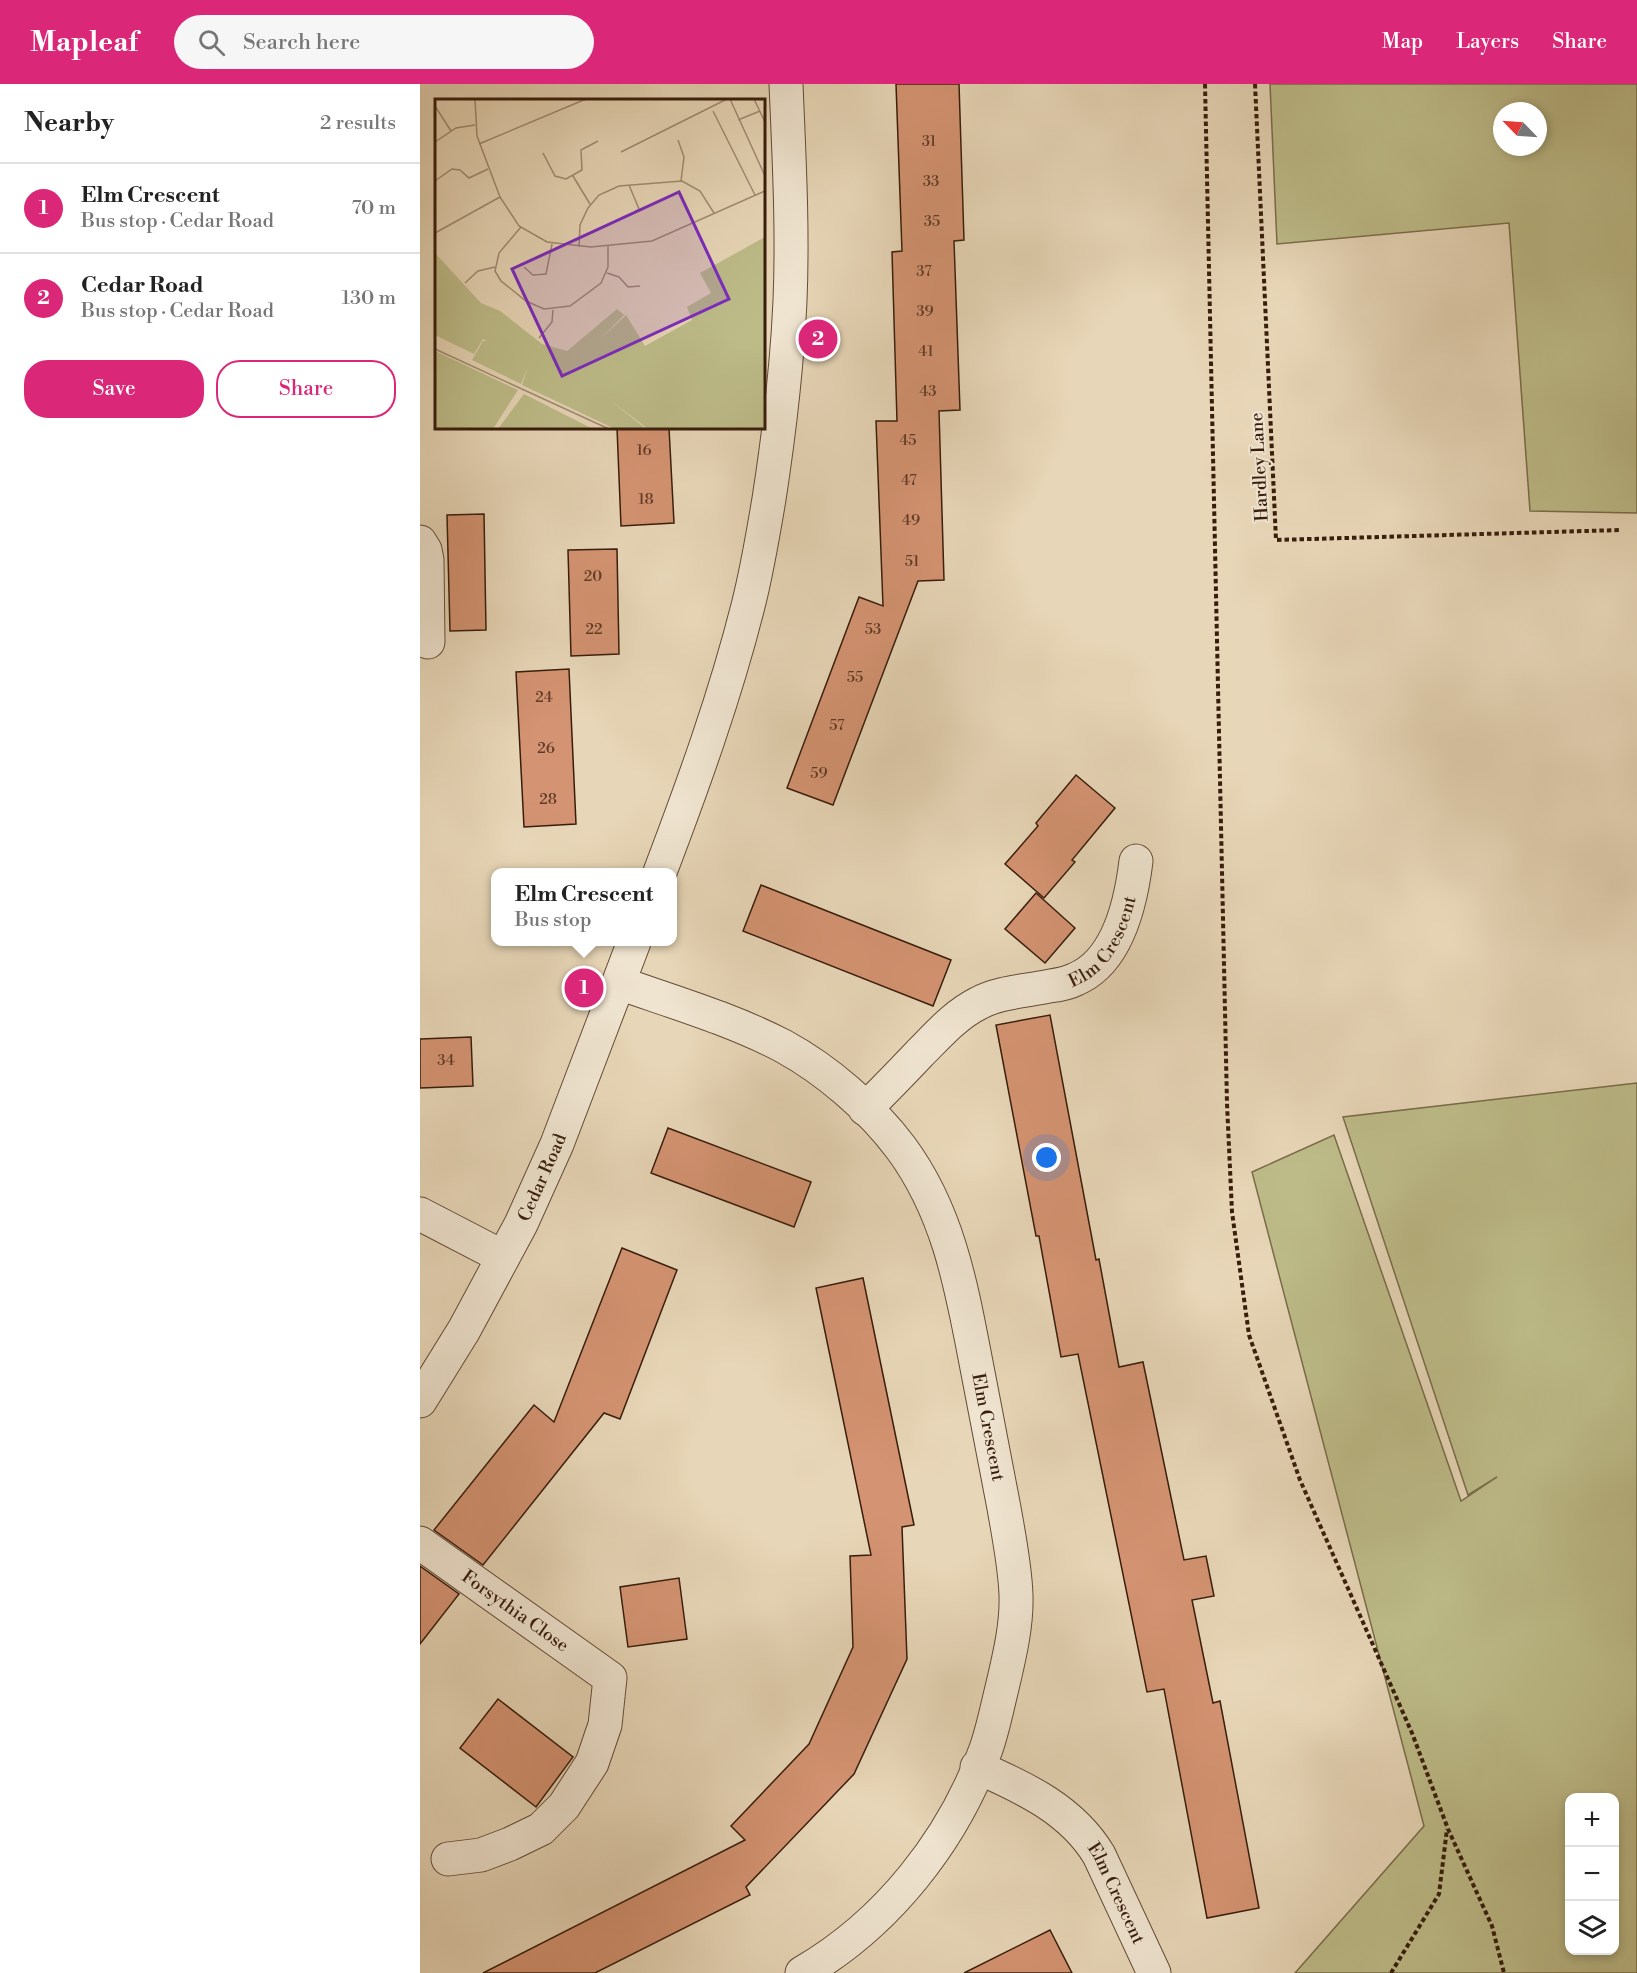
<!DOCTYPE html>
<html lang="en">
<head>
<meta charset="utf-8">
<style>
  :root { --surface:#fff; --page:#f6f6f6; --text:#222; --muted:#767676; --line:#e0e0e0; --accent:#db2777 }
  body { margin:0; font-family:"Libre Bodoni",serif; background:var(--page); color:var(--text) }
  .controls { position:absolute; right:18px; bottom:18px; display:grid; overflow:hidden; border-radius:12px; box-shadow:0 3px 9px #0003 }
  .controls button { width:54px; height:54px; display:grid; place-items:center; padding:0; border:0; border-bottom:2px solid var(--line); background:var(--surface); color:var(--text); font:30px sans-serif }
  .compass { position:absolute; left:1073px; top:18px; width:54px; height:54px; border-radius:50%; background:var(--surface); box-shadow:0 3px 9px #0003; rotate:295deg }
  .you { position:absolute; left:627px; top:1074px; width:21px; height:21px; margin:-15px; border:4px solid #fff; border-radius:50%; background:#1a73e8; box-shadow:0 0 0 9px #1a73e833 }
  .badge { display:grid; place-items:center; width:39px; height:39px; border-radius:50%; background:var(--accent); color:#fff; font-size:20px; font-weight:700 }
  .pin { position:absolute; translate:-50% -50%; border:3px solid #fff; box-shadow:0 2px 6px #0006 }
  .popup { position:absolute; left:71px; top:784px; width:186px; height:78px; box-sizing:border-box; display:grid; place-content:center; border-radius:12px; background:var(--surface); filter:drop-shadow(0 2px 4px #0005); font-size:20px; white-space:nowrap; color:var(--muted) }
  .popup b { font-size:22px; color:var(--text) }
  .popup::after { content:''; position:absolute; left:50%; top:100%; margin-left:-12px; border:12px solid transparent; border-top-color:var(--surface) }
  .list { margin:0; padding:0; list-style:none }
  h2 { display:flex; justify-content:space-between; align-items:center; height:78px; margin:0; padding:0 24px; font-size:26px }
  h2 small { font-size:20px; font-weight:400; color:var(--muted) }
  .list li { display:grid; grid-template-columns:39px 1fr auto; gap:18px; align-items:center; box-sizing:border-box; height:90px; padding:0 24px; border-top:2px solid var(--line) }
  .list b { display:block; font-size:22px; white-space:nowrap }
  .list p { margin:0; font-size:20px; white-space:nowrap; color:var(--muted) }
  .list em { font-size:20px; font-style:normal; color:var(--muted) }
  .actions { display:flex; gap:12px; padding:18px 24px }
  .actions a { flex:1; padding:14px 0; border:2px solid var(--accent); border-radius:24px; text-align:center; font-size:21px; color:var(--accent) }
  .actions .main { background:var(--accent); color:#fff }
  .icon { flex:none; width:33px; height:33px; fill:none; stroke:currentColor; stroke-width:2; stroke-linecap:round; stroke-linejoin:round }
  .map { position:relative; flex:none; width:1217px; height:1889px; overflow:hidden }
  header { display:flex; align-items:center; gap:36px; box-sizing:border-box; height:84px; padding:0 30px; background:var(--accent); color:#fff }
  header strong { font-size:28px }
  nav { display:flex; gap:33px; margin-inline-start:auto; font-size:21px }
  .search { width:420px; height:54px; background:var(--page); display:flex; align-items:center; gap:15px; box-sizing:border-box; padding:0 21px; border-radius:33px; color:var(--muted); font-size:22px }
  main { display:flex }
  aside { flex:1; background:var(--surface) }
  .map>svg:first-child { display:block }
  .green { fill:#bdbc89; stroke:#7a6c4a; stroke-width:1.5; fill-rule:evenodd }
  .building { fill:#d49372; stroke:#381d0c; stroke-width:1.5 }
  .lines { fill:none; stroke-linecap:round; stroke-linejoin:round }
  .minor-casing { stroke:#644b37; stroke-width:35 }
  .path { stroke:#381d0c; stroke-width:4; stroke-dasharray:4.5 3; stroke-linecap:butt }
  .minor { stroke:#efe4d0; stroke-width:33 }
  .labels { text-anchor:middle; stroke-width:4.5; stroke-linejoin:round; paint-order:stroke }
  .number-label { font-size:15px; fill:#5f3a26 }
  .street-label { font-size:18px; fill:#381d0c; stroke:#efe4d0 }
  .inset-road { fill:none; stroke:#a18c73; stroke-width:1.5 }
  .view { fill:#7b2cbf; fill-opacity:0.15; stroke:#7b2cbf; stroke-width:3 }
  .inset-edge { fill:none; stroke:#381d0c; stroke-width:3 }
</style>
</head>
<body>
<header>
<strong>Mapleaf</strong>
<div class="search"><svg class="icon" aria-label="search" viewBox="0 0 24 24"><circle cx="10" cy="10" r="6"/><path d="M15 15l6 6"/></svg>Search here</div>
<nav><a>Map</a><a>Layers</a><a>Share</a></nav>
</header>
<main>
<aside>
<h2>Nearby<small>2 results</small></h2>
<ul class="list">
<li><span class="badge">1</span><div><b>Elm Crescent</b><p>Bus stop · Cedar Road</p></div><em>70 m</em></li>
<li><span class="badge">2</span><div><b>Cedar Road</b><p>Bus stop · Cedar Road</p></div><em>130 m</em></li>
</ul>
<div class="actions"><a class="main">Save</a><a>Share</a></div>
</aside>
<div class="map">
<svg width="1217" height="1889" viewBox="0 0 1217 1889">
  <rect width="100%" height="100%" fill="#e7d6b7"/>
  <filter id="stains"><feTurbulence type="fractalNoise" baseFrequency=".00333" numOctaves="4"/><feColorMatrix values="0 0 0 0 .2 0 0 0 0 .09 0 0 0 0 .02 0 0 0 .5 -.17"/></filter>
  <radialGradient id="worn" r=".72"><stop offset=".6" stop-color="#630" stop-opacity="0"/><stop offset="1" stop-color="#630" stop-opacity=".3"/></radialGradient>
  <g class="green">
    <path d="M 850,0 L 1217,0 L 1217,429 L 1110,427 L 1089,139 L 857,160 ZM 1082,27 L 1118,27 L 1118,63 L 1082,63 Z"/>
    <path d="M 1217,999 L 1217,1889 L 875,1889 L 1004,1742 L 832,1088 L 914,1051 L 1041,1417 L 1077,1393 L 1048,1411 L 923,1033 ZM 1150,1714 L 1194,1714 L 1194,1866 L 1150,1866 Z"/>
  </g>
  <g class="building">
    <path d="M 476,0 L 539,0 L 544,156 L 534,157 L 540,326 L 519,327 L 524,496 L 498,497 L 413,721 L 367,704 L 439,513 L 463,522 L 456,337 L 477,337 L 472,168 L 482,167 Z"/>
    <path d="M 197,344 L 249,344 L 254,439 L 201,442 Z"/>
    <path d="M 64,430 L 66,546 L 30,547 L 27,431 Z"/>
    <path d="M 197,465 L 199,570 L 151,572 L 148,466 Z"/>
    <path d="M 149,585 L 156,740 L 104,743 L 96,588 Z"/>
    <path d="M 656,691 L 695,724 L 652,776 L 655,778 L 624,814 L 585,780 L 618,742 L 616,739 Z"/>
    <path d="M 341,801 L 531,876 L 513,922 L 323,847 Z"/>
    <path d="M 616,809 L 655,844 L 625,879 L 585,845 Z"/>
    <path d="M 630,931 L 676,1176 L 679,1175 L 699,1283 L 723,1278 L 764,1476 L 786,1472 L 794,1512 L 772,1516 L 793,1619 L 800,1617 L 839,1824 L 787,1834 L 744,1605 L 727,1608 L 658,1270 L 641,1273 L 619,1152 L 616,1152 L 576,941 Z"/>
    <path d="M 51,953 L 53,1002 L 0,1004 L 0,955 Z"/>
    <path d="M 248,1044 L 391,1098 L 374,1143 L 231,1089 Z"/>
    <path d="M 202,1164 L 257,1186 L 200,1335 L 184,1329 L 63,1481 L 14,1446 L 114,1321 L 134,1338 Z"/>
    <path d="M 443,1194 L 494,1441 L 482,1443 L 487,1575 L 434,1690 L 326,1803 L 330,1811 L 175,1889 L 63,1889 L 325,1756 L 311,1742 L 389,1660 L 433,1563 L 430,1472 L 451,1471 L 396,1204 Z"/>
    <path d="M 0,1482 L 39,1510 L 0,1560 Z"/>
    <path d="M 259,1494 L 267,1555 L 208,1563 L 200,1503 Z"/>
    <path d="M 78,1615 L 153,1673 L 116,1723 L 40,1664 Z"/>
    <path d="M 630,1846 L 652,1889 L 544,1889 Z"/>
  </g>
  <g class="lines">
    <defs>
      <g id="minor">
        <path d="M 0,458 L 5,466 L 7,476 L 8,558"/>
        <path d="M 240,788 C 273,701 305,613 328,522 C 337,487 343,451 349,415 C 359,350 367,284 370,217 C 373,145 369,72 366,0"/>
        <path id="s1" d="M 199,899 C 253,918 311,935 363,962 C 407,986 451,1024 481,1064 C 532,1133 543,1213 559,1294 C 567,1337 576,1381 584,1424 C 589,1453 595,1482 596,1511 C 597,1542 589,1574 582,1604 C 577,1624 573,1645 566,1665 C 533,1756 467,1840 382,1889"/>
        <path id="s2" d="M 445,1025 C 464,1007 482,988 500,969 C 518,951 535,931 559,919 C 579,908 607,907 630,902 C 638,901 648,899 656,895 C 698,877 711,818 716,777"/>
        <path d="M 0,1130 L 83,1173"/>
        <path id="s3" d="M 0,1317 L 44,1246 L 101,1140 L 137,1060 L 214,858"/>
        <path id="s4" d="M 0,1459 L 190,1594 L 185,1641 L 172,1679 L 144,1722 L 121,1745 L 90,1760 L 61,1771 L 28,1775"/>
        <path id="s5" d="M 557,1683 C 605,1704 652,1726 679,1771 L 734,1889"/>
      </g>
    </defs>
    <use href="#minor" class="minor-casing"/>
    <g class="path">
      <path d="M 785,0 L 807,1020 L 812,1128 L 829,1251 L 880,1396 L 992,1649 L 1028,1745 L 1072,1842 L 1084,1889"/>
      <path d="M 835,0 L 856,456 L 1200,446"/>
      <path d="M 971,1889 L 1019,1810 L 1027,1745"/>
    </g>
    <use href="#minor" class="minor"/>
  </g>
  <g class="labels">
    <g class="number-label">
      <text x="509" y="62">31</text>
      <text x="511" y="102">33</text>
      <text x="512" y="142">35</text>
      <text x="504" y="192">37</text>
      <text x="505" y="232">39</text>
      <text x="506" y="272">41</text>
      <text x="508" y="312">43</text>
      <text x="488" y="361">45</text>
      <text x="224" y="371">16</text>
      <text x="489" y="401">47</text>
      <text x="226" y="420">18</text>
      <text x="491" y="441">49</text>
      <text x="492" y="482">51</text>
      <text x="173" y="497">20</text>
      <text x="174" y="550">22</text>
      <text x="453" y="550">53</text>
      <text x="435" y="598">55</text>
      <text x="124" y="618">24</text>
      <text x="417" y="646">57</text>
      <text x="126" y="669">26</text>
      <text x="399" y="694">59</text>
      <text x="128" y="720">28</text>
      <text x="26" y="981">34</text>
    </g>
    <g class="street-label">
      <text transform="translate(839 383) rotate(-93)" y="6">Hardley Lane</text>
      <text dy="6" stroke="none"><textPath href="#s2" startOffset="304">Elm Crescent</textPath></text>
      <text dy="6" stroke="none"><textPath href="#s3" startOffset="255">Cedar Road</textPath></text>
      <text dy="6" stroke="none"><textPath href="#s1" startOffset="628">Elm Crescent</textPath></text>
      <text dy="6" stroke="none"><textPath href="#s4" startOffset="117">Forsythia Close</textPath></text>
      <text dy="6" stroke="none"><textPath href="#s5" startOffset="195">Elm Crescent</textPath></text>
    </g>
  </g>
  <g transform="translate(15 15)">
    <rect width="330" height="330" fill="#e7d6b7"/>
    <path d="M 330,138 L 330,330 L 213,330 L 174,300 L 211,330 L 180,330 L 87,286 L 93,268 L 86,285 L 37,261 L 48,242 L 52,242 L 48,240 L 39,255 L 0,236 L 0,154 L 46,204 L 65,212 L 107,245 L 132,252 L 182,210 L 189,216 L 165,240 L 191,216 L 210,247 L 257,221 L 252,208 L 276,194 L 265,174 ZM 0,252 L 83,291 L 58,330 L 0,330 ZM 89,295 L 158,330 L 63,330 Z" fill="#bdbc89"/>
    <path class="inset-road" d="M 40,0 L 42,37 L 65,98 L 84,127 L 112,143 L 156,148 L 217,142 L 330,92M 295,0 L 330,77M 319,0 L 330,23M 0,7 L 16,32M 278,12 L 320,96M 303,21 L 325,12M 243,41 L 249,58 L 246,82M 0,43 L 21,29 L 40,26M 44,45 L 151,0M 186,53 L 292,0M 108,54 L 120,77 L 131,80 L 147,71 L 146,51 L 163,42M 138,77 L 155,105M 0,82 L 17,70 L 25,71 L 34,79 L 53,70M 194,86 L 204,110 L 195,116M 86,128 L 64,154 L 60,172 L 66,182 L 91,202 L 109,210 L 135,207 L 166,184 L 173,168 L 173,147M 0,134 L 65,98M 144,148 L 145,126 L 153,109 L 164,96 L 184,87 L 247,82 L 265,92 L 279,114M 89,168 L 98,176 L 111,175 L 117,145M 172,174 L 184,178 L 193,188 L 205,187M 30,184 L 43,172 L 60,168M 104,239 L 117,223 L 118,211M 0,250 L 174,330"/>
    <path class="view" d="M 244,93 L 294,200 L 127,277 L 77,170 Z"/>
    <rect width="330" height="330" class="inset-edge"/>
  </g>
  <rect width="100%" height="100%" filter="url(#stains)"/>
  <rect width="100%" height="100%" fill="url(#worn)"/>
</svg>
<div class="controls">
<button>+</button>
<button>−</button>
<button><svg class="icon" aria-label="layers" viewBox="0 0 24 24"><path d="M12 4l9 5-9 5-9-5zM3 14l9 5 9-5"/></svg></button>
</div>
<svg class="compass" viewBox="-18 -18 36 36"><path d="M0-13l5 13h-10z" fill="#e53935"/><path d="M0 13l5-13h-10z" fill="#767676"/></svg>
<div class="you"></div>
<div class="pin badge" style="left:164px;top:904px">1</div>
<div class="popup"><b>Elm Crescent</b>Bus stop</div>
<div class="pin badge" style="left:398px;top:255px">2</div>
</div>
</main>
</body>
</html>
